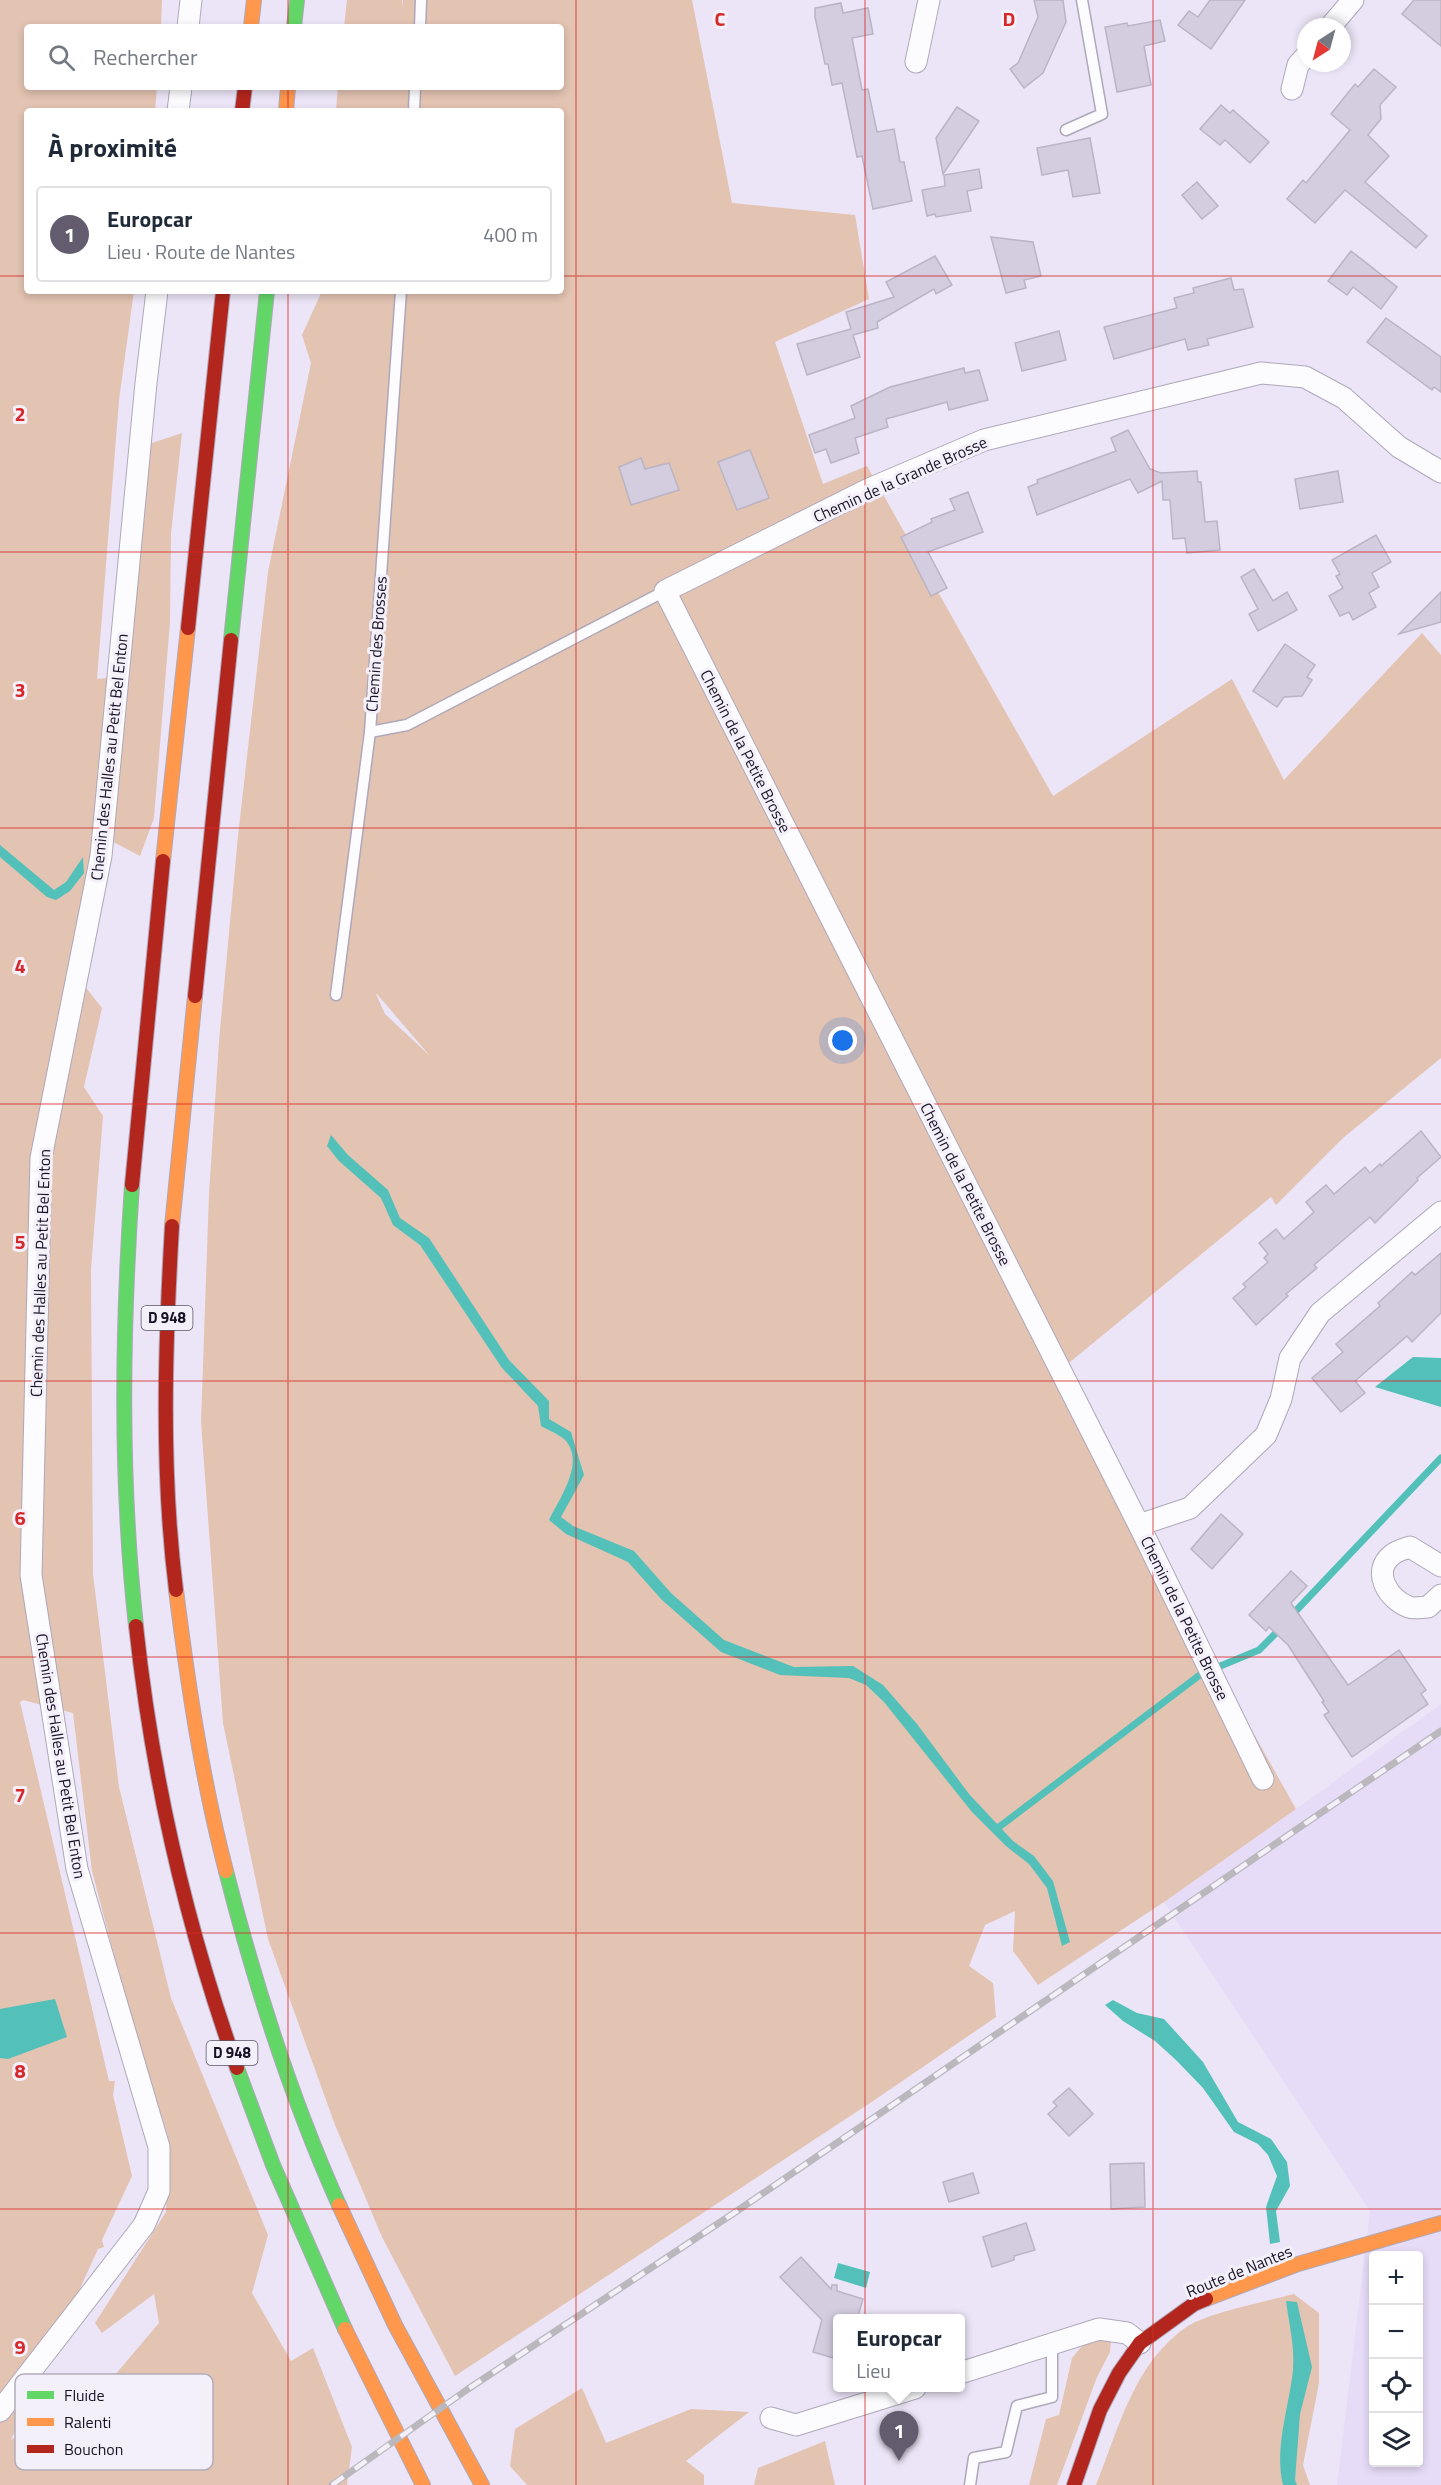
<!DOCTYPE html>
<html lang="fr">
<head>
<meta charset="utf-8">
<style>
  :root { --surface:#fff; --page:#f2f2f3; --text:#1f2937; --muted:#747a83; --line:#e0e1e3; --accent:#635c6e }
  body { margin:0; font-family:"Titillium Web",sans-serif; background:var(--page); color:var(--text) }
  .controls { position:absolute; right:18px; bottom:18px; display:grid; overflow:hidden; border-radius:6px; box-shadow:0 3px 9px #0003 }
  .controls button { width:54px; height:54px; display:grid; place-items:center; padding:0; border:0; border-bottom:2px solid var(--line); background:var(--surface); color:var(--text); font:30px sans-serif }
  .compass { position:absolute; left:1297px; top:18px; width:54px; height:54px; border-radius:50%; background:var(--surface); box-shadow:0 3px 9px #0003; rotate:216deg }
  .you { position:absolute; left:843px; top:1041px; width:21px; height:21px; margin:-15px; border:4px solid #fff; border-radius:50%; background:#1a73e8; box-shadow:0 0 0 9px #1a73e833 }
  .badge { display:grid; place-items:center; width:39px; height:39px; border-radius:50%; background:var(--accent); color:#fff; font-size:20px; font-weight:700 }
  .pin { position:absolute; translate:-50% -50px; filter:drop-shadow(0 2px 3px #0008) }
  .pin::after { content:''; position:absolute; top:32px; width:21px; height:18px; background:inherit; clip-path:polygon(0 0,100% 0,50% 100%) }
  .popup { position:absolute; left:833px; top:2314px; width:132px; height:78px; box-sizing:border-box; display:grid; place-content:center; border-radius:6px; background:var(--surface); filter:drop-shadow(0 2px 4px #0005); font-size:20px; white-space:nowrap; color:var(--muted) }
  .popup b { font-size:22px; color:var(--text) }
  .popup::after { content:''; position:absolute; left:50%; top:100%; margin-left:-12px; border:12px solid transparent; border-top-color:var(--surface) }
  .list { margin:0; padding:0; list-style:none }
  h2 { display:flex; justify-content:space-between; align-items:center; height:78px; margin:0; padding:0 24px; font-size:26px }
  h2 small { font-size:20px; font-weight:400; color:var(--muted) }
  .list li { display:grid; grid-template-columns:39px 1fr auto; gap:18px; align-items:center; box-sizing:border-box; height:96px; margin:0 12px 12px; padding:0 12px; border:2px solid var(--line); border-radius:6px }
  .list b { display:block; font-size:22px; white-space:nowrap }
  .list p { margin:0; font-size:20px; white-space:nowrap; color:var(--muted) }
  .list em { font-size:20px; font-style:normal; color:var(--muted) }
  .icon { flex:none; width:33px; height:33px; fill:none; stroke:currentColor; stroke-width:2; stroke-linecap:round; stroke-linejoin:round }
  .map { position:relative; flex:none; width:1441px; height:2485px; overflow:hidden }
  .search { position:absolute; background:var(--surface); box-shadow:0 3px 9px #0003; left:24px; top:24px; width:540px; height:66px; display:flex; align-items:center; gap:15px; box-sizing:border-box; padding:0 21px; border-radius:6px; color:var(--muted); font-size:22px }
  .panel { position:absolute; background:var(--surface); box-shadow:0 3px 9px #0003; left:24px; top:108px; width:540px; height:186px; border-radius:6px }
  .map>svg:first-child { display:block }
  .built { fill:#e7dcf8; fill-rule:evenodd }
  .green { fill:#e3c3b2; fill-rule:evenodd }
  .water { fill:#53c1b9 }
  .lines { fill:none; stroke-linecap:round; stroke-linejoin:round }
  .stream { stroke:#53c1b9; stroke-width:7 }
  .building { fill:#d4cddf; stroke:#bab4c4; stroke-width:1.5 }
  .lane-casing { stroke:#aea8b9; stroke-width:13 }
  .street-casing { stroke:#aea8b9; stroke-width:23 }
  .fast-casing { stroke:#aea8b9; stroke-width:16 }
  .slow-casing { stroke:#aea8b9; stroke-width:16 }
  .jam-casing { stroke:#aea8b9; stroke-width:16 }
  .lane { stroke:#fcfbfe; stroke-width:10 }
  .street { stroke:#fcfbfe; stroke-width:21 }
  .fast { stroke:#63d668; stroke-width:14 }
  .slow { stroke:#ff974d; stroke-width:14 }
  .jam { stroke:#b3261e; stroke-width:14 }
  .rail-casing { stroke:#bab8bc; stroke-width:7 }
  .rail { stroke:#f4f0fa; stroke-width:4.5; stroke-dasharray:14; stroke-linecap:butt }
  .grid { fill:none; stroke:#d62828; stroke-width:1.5; stroke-opacity:0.55 }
  .labels { text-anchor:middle; stroke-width:6; stroke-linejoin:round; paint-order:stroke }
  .shield { fill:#f4f0fa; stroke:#5b5564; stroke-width:1.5 }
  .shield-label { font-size:15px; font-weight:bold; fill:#191224 }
  .street-label { font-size:16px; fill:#191224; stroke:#f4f0fa }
  .key { fill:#f4f0fa; stroke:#b2adba; stroke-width:1.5 }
  .key-label { font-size:16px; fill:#191224 }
  .grid-label { font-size:20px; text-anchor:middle; font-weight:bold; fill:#d62828; stroke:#f4f0fa; stroke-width:6; stroke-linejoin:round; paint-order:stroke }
</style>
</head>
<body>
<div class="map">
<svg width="1441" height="2485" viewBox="0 0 1441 2485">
  <rect width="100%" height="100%" fill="#ece5f7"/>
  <path class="built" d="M 1441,1704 L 1441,2485 L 1337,2485 L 1370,2211 L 1164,1902 L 1276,1813 L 1296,1809 ZM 1374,2256 L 1418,2256 L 1418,2462 L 1374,2462 Z"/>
  <g class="green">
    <path d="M 0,0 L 162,0 L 161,27 L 27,27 L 27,87 L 157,87 L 155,111 L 27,111 L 27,291 L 134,291 L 119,400 L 97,679 L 107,678 L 143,446 L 182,433 L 171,534 L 170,622 L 154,818 L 140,856 L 100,835 L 72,970 L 102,1008 L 84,1087 L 103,1116 L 91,1269 L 93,1574 L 119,1787 L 171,1998 L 268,2235 L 252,2293 L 291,2361 L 313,2348 L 352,2447 L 347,2485 L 0,2485 ZM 23,1700 L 73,1713 L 92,1871 L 129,2012 L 168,2136 L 166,2212 L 95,2323 L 102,2333 L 154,2294 L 159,2323 L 92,2402 L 39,2421 L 11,2440 L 98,2249 L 104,2247 L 102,2240 L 132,2176 L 113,2095 L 115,2081 L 109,2081 L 20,1702 Z"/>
    <path d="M 347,0 L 402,0 L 402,7 L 403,0 L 692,0 L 732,203 L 855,215 L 869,299 L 775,342 L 823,484 L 867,466 L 1053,796 L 1232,679 L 1284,780 L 1422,633 L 1441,655 L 1441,1058 L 1343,1138 L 1276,1205 L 1271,1197 L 1053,1376 L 1296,1809 L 1164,1902 L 1038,1985 L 1013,1951 L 1015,1911 L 985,1925 L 969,1966 L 993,1983 L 996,2017 L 876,2099 L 455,2376 L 382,2237 L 335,2125 L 268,1939 L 223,1723 L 201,1422 L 209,1194 L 219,1041 L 238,836 L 268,572 L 311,363 L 302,335 L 322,291 L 561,291 L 561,111 L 336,111 L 338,87 L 561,87 L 561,27 L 344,27 ZM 376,994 L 377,994 L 430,1056 L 385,1014 Z"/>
    <path d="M 1294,2294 L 1319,2313 L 1319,2383 L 1303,2465 L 1310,2485 L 1096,2485 C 1119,2428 1134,2362 1188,2326 C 1208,2313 1268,2301 1294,2294 Z"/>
    <path d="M 1102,2337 L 1111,2340 L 1110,2352 L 1097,2377 L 1057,2485 L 1029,2485 L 1046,2419 L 1059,2415 L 1072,2358 L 1082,2346 Z"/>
    <path d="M 582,2388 L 606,2443 L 691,2409 L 749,2412 L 686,2461 L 704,2475 L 704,2485 L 527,2485 L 510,2466 L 515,2429 Z"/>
    <path d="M 825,2441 L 835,2485 L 754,2485 L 758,2468 Z"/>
  </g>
  <g class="water">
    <path d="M 0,845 L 54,890 L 66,882 L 83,857 L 84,873 L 70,891 L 56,900 L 47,897 L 0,857 Z"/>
    <path d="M 331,1135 L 348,1155 L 388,1190 L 400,1218 L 429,1238 L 509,1360 L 549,1401 L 549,1419 L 571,1432 L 584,1475 L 561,1517 L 573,1526 L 634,1551 L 671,1593 L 724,1640 L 794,1667 L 853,1666 L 883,1685 L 917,1724 L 969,1794 L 1013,1841 L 1034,1856 L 1053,1881 L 1070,1942 L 1062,1946 L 1047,1888 L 1029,1864 L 1006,1846 L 972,1812 L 884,1702 L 866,1685 L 849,1678 L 780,1675 L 721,1652 L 662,1600 L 628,1562 L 566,1534 L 549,1520 C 559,1499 585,1464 566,1441 C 561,1435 548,1430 541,1426 L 538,1406 L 502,1368 L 420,1245 L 393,1225 L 381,1198 L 339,1161 L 327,1146 Z"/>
    <path d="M 1413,1357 L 1441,1358 L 1441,1407 L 1375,1387 Z"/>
    <path d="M 55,1999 L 67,2037 L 8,2059 L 0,2058 L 0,2009 Z"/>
    <path d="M 1113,2000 L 1137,2013 L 1164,2019 L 1203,2062 L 1238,2122 L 1271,2139 L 1287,2162 L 1290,2186 L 1276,2211 L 1280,2242 L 1270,2244 L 1266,2207 L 1277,2176 L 1268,2155 L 1258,2144 L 1234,2132 L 1203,2088 L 1176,2060 L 1155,2041 L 1123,2021 L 1105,2005 Z"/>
    <path d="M 838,2263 L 870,2272 L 866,2288 L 834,2278 Z"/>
    <path d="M 1286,2301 L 1297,2302 L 1312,2367 L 1300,2414 L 1295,2480 L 1297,2485 L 1283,2485 C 1274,2447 1289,2408 1293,2370 C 1295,2348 1289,2323 1286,2301 Z"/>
  </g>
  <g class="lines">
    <g class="stream">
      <path d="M 1290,1617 L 1441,1458"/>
      <path d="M 1218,1667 L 1259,1650 L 1281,1628"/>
      <path d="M 999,1827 L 1201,1674"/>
    </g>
  </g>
  <g class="building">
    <path d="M 1034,0 L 1063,0 L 1066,22 L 1043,73 L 1024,88 L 1010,69 L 1018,63 L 1038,17 Z"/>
    <path d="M 1210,0 L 1245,0 L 1211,49 L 1178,25 L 1189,11 L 1198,17 Z"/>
    <path d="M 1414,0 L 1441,0 L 1441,46 L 1402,14 Z"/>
    <path d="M 841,3 L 843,13 L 868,8 L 873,34 L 852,38 L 862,90 L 868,89 L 877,132 L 894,129 L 900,162 L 904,162 L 912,201 L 873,209 L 862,156 L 857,157 L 842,83 L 832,85 L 828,64 L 825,64 L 815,17 L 815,8 Z"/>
    <path d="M 1160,20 L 1165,41 L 1144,46 L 1151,85 L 1117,92 L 1105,27 L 1127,23 L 1128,26 Z"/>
    <path d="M 1374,69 L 1396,87 L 1380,105 L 1381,119 L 1368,135 L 1389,156 L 1365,182 L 1427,236 L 1416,248 L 1345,190 L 1315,223 L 1287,199 L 1303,180 L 1306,183 L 1350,130 L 1331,114 L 1355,84 L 1358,87 Z"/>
    <path d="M 1221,105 L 1230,113 L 1233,110 L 1269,142 L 1250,163 L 1225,140 L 1220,145 L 1200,129 Z"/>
    <path d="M 957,107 L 979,121 L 943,174 L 936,138 Z"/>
    <path d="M 1090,138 L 1100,193 L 1073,197 L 1068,170 L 1042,175 L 1037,148 Z"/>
    <path d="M 979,169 L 982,188 L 967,191 L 971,211 L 936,217 L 935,214 L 927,216 L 922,190 L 945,186 L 944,175 Z"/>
    <path d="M 1197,182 L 1218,206 L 1202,219 L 1182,195 Z"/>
    <path d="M 991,237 L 1033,242 L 1041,276 L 1024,280 L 1026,288 L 1006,293 Z"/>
    <path d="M 1351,251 L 1397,287 L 1381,309 L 1353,287 L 1347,295 L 1328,281 Z"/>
    <path d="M 935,256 L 952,285 L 936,294 L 934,289 L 877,322 L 878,328 L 853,335 L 860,357 L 807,375 L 797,344 L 851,329 L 846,312 L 894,297 L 886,282 Z"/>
    <path d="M 1231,278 L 1234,290 L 1243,289 L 1253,327 L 1207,339 L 1209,345 L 1188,350 L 1185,339 L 1114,359 L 1104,327 L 1177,308 L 1174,298 L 1194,293 L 1193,288 Z"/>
    <path d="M 1386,318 L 1441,357 L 1441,392 L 1434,387 L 1432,390 L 1367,342 Z"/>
    <path d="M 1059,331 L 1066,360 L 1022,371 L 1015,343 Z"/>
    <path d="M 964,368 L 965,373 L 979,370 L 988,400 L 949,410 L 947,402 L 886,419 L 888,427 L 855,438 L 859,453 L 831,463 L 826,449 L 815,453 L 809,435 L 855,418 L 851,406 L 890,387 Z"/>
    <path d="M 1128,430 L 1150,469 L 1161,473 L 1197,471 L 1198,482 L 1201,482 L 1205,522 L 1217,521 L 1220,550 L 1187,553 L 1185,538 L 1173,539 L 1170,500 L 1163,500 L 1162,481 L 1138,493 L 1130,479 L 1037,515 L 1028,487 L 1038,483 L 1037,480 L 1116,451 L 1111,438 Z"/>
    <path d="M 750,450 L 769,498 L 737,510 L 718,462 Z"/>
    <path d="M 641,458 L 645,469 L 669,463 L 679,490 L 631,505 L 619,467 Z"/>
    <path d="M 1338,471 L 1343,502 L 1300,509 L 1295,479 Z"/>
    <path d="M 968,492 L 983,532 L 928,552 L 947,588 L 931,596 L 901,537 L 932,522 L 931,519 L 955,510 L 950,499 Z"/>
    <path d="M 1376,535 L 1391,562 L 1372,573 L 1379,587 L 1369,593 L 1376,607 L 1353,620 L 1349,612 L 1340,616 L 1329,596 L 1343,588 L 1336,576 L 1340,574 L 1332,560 Z"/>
    <path d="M 1254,569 L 1273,601 L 1287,592 L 1297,610 L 1258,631 L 1249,614 L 1258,609 L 1241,577 Z"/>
    <path d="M 1441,592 L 1441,622 L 1399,634 Z"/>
    <path d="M 1285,644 L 1315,665 L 1307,677 L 1312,680 L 1302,696 L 1284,697 L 1277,707 L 1253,691 Z"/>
    <path d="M 1421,1131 L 1441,1157 L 1417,1178 L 1418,1180 L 1375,1223 L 1370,1217 L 1314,1265 L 1317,1268 L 1286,1294 L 1288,1296 L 1256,1325 L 1233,1298 L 1246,1287 L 1243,1284 L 1268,1262 L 1264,1258 L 1268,1254 L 1259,1243 L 1276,1229 L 1284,1239 L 1314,1212 L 1306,1202 L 1326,1185 L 1334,1194 L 1365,1167 L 1370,1173 L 1380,1164 L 1381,1166 Z"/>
    <path d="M 1441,1253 L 1441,1313 L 1412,1342 L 1407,1336 L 1355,1381 L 1365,1393 L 1341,1412 L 1312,1378 L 1343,1352 L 1336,1344 L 1380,1306 L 1378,1303 L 1412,1272 L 1415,1275 Z"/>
    <path d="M 1221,1514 L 1243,1534 L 1212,1569 L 1191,1549 Z"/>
    <path d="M 1291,1571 L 1307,1586 L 1291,1603 L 1348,1685 L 1399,1650 L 1426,1690 L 1421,1694 L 1428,1704 L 1352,1757 L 1324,1715 L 1329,1712 L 1322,1702 L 1324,1701 L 1288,1645 L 1269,1627 L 1266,1631 L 1249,1615 Z"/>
    <path d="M 1069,2088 L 1093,2114 L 1069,2136 L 1048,2114 L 1057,2106 L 1053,2102 Z"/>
    <path d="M 1144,2163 L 1145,2207 L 1111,2209 L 1110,2164 Z"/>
    <path d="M 973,2173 L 979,2193 L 949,2202 L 943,2182 Z"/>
    <path d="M 1026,2223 L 1035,2250 L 1014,2256 L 1014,2260 L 992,2267 L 983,2237 Z"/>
    <path d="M 801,2257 L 831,2289 L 832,2285 L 837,2285 L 837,2291 L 863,2299 L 857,2319 L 837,2319 L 837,2359 L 813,2352 L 822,2320 L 780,2277 Z"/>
  </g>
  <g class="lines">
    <defs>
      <g id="lane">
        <path d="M 420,27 L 421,0"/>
        <path d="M 414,111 L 415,87"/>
        <path d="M 1066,130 L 1102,114 L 1082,0"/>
        <path d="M 370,732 L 407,725 L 665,591"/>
        <path d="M 336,995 L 370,732 L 401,291"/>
        <path d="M 970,2485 L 974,2458 L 1006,2452 L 1017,2406 L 1052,2397 L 1052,2345"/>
      </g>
      <g id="street">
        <path d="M 188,27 L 191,0"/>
        <path d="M 1330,27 L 1353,0"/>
        <path d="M 916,62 L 929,0"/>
        <path d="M 1292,89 L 1298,65 L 1306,56"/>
        <path d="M 178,111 L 181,87"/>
        <path d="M 1139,1525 L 1190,1508 L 1266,1435 L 1281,1399 L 1290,1358 L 1320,1313 L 1441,1212"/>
        <path d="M 1441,1566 L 1410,1547 C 1404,1549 1396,1551 1392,1555 C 1371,1571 1388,1600 1409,1607 C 1414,1609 1422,1607 1428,1607 L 1441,1595"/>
        <path d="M 1263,1779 L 1139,1525 L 665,591 L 869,489 L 984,440 L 1261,373 L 1305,377 L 1344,398 L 1399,447 L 1441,472"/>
        <path d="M 960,2373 L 1099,2329 L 1127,2333 L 1140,2343"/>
        <path d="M 0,2411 L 144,2225 L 159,2191 L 159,2147 L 77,1869 L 31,1575 L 41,1158 L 101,856 L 146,383 L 157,291"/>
        <path d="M 771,2418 L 796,2425 L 915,2388"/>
      </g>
      <g id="fast">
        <path d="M 294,27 L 297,0"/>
        <path d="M 231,640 L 267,291"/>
        <path d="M 132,1185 C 122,1333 120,1479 136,1626"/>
        <path d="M 226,1871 C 255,1985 291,2098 339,2205"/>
        <path d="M 237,2068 L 273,2165 L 345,2329"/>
      </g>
      <g id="slow">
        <path d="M 251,27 L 254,0"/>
        <path d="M 286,111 L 288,87"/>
        <path d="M 163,861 L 188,628"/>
        <path d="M 172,1226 L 195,996"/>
        <path d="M 176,1590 C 188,1685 202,1779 226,1871"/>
        <path d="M 339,2205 L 395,2325 L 482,2485"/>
        <path d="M 1206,2299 L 1298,2264 L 1441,2223"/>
        <path d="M 345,2329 L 423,2485"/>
      </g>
      <g id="jam">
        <path d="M 242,111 L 245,87"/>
        <path d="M 188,628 L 223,291"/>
        <path d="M 195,996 L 231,640"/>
        <path d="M 132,1185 L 163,861"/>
        <path d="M 172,1226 C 165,1347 161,1470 176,1590"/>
        <path d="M 136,1626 C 152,1777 186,1925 237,2068"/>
        <path d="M 1074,2485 L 1100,2410 L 1119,2373 L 1140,2343 L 1194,2304 L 1206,2299"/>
      </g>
    </defs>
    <use href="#lane" class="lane-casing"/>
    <use href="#street" class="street-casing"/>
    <use href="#fast" class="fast-casing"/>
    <use href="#slow" class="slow-casing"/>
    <use href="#jam" class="jam-casing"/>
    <use href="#lane" class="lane"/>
    <use href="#street" class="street"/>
    <use href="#fast" class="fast"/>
    <use href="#slow" class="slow"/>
    <use href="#jam" class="jam"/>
    <defs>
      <path id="rail" d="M 332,2485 L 468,2389 L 734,2213 L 1441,1731"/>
    </defs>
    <use href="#rail" class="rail-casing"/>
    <use href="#rail" class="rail"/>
  </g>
  <path class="grid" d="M 288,0 L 288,27M 576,0 L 576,2485M 865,0 L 865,2485M 1153,0 L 1153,2485M 288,87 L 288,111M 0,276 L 27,276M 561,276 L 1441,276M 288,291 L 288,2485M 0,552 L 1441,552M 0,828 L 1441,828M 0,1104 L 1441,1104M 0,1381 L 1441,1381M 0,1657 L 1441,1657M 0,1933 L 1441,1933M 0,2209 L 1441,2209"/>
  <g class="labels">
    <g class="shield">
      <rect x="141.5" y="1306" width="51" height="24" rx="4.5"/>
      <rect x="206.5" y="2041" width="51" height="24" rx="4.5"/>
    </g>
    <g class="shield-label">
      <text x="167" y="1323">D 948</text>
      <text x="232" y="2058">D 948</text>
    </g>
    <g class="street-label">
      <text transform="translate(900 479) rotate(-24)" y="6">Chemin de la Grande Brosse</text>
      <text transform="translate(376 644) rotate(-86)" y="6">Chemin des Brosses</text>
      <text transform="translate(746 751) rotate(63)" y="6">Chemin de la Petite Brosse</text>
      <text transform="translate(109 757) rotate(-84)" y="6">Chemin des Halles au Petit Bel Enton</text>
      <text transform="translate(966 1184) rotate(63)" y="6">Chemin de la Petite Brosse</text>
      <text transform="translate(40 1273) rotate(-88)" y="6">Chemin des Halles au Petit Bel Enton</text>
      <text transform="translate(1185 1618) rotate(64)" y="6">Chemin de la Petite Brosse</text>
      <text transform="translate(61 1756) rotate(81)" y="6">Chemin des Halles au Petit Bel Enton</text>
      <text transform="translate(1239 2271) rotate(-22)" y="6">Route de Nantes</text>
    </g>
  </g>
  <rect x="15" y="2374" width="198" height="96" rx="9" class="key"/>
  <rect x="27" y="2391" width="27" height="8" fill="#63d668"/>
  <rect x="27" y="2418" width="27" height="8" fill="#ff974d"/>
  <rect x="27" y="2445" width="27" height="8" fill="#b3261e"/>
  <g class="key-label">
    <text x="64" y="2401">Fluide</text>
    <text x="64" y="2428">Ralenti</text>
    <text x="64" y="2455">Bouchon</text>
  </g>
  <g class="grid-label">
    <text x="720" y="26">C</text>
    <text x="1009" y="26">D</text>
    <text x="20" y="421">2</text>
    <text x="20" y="697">3</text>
    <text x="20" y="973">4</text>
    <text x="20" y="1249">5</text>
    <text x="20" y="1525">6</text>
    <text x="20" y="1802">7</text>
    <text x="20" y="2078">8</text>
    <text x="20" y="2354">9</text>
  </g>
</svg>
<div class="controls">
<button>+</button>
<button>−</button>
<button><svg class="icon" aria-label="locate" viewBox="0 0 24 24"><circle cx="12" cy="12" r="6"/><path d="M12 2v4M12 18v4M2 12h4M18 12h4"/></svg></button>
<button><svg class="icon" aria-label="layers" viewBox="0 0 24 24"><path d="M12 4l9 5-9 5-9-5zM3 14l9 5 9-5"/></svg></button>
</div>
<svg class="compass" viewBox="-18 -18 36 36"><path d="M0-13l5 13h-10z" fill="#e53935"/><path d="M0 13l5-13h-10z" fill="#747a83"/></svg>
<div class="you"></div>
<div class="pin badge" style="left:899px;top:2461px">1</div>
<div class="popup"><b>Europcar</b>Lieu</div>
<div class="search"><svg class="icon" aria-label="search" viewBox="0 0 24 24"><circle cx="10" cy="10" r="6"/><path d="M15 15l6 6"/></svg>Rechercher</div>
<section class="panel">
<h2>À proximité<small></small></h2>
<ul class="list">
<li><span class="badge">1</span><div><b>Europcar</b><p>Lieu · Route de Nantes</p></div><em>400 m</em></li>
</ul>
</section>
</div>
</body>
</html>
